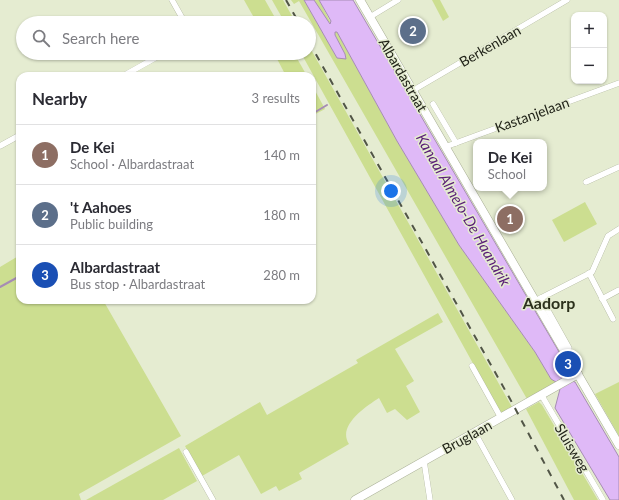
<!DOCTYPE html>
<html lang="en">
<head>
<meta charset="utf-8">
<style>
  :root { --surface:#fff; --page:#f7f7f7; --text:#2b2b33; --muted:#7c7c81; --line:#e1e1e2; --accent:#0b8043 }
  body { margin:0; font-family:Lato,sans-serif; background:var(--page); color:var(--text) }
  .controls { position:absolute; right:12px; top:12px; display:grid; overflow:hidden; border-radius:8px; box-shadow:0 1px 3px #0004 }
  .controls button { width:36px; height:36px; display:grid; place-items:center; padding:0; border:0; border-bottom:1px solid var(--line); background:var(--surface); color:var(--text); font:20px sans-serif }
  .you { position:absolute; left:391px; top:191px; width:14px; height:14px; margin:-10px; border:3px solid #fff; border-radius:50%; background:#1a73e8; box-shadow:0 0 0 6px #1a73e833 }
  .badge { display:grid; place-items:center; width:26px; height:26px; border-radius:50%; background:var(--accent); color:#fff; font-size:13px; font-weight:700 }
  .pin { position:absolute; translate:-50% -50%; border:2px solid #fff; box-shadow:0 1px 4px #0006 }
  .popup { position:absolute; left:473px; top:139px; width:74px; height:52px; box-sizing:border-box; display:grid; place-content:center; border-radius:8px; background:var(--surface); filter:drop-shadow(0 1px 3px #0005); font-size:13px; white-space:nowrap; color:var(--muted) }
  .popup b { font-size:15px; color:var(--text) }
  .popup::after { content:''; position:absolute; left:50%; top:100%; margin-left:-8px; border:8px solid transparent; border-top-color:var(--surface) }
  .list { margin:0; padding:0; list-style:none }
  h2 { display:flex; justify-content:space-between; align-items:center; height:52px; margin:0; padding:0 16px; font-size:17px }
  h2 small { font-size:13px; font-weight:400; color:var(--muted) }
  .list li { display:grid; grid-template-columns:26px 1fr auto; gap:12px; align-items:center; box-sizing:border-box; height:60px; padding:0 16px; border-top:1px solid var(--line) }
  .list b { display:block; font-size:15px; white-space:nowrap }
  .list p { margin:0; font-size:13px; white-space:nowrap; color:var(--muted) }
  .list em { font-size:13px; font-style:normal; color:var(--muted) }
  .icon { flex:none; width:22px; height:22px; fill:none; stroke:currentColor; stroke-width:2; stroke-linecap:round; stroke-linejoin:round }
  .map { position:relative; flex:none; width:619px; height:500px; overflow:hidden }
  .search { position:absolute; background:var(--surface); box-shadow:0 1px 3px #0004; left:16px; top:16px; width:300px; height:44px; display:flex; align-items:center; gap:10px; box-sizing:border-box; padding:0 14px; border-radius:22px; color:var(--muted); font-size:15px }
  .panel { position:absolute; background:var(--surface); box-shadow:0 1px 3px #0004; left:16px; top:72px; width:300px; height:232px; border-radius:12px }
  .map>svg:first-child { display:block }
  .green { fill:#ccde90 }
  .water { fill:#dfb9f7; stroke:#a68cb4 }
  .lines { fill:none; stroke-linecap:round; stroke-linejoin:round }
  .stream { stroke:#a68cb4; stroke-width:2 }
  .street-casing { stroke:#a8ae95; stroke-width:6 }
  .secondary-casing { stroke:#a8ae95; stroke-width:9 }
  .street { stroke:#fff; stroke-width:5.5 }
  .secondary { stroke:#fff; stroke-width:8 }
  .rail { stroke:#515546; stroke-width:2; stroke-dasharray:7 7; stroke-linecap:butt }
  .labels { text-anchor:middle; stroke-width:3; stroke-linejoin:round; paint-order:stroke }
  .street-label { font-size:14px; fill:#212319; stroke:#e5ecd1 }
  .water-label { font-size:15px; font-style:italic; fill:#591d76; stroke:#e5ecd1 }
  .quarter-label { font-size:16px; font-weight:bold; fill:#2c311c; stroke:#e5ecd1 }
</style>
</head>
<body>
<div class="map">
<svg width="619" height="500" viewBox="0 0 619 500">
  <rect width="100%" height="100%" fill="#e5ecd1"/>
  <g class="green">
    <path d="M 244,0 L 265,0 L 278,23 L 257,23 Z"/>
    <path d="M 272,0 L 283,0 L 296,23 L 285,23 Z"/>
    <path d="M 291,0 L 304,0 L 337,58 L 345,54 L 335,35 L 335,32 L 337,32 L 397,141 L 459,245 L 535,352 L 551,379 L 556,382 L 527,399 L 299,1 L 294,4 Z"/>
    <path d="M 314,0 L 319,0 L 331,23 L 327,22 Z"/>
    <path d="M 432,0 L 440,0 L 449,17 L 443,21 Z"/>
    <path d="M 309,46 L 512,407 L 501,414 L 301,53 L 309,53 Z"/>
    <path d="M 274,53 L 294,53 L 307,76 L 286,76 Z"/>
    <path d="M 312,85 L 325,109 L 312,116 Z"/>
    <path d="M 585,202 L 597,224 L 564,242 L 552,220 Z"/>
    <path d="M 20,255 L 20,300 L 103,300 L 181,436 L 79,494 L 81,500 L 0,500 L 0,267 Z"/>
    <path d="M 438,313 L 443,322 L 395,349 L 414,381 L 406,386 L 420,412 L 407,420 L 395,409 L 387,413 L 379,398 C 365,407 337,426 349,444 L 299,473 L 302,479 L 279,491 L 276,486 L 261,494 L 239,455 L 202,476 L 185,446 L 260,402 L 267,415 L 358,363 L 356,360 Z"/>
    <path d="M 619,382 L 619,436 L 595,394 Z"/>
    <path d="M 539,402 L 542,405 L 598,500 L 574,500 L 526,409 Z"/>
    <path d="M 179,448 L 197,481 L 163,500 L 86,500 Z"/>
  </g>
  <path class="water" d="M 304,0 L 314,0 L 330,24 L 331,21 L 319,0 L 353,0 L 562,357 L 570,372 L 569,375 L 572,381 L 575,382 L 619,457 L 619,500 L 610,500 L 555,408 L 560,389 L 558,381 L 556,382 L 551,379 L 535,352 L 459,245 L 397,141 L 337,32 L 335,32 L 335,35 L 345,54 L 346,59 L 337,58 Z"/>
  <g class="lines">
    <g class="stream">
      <path d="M 312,114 L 327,105"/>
      <path d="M 0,287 L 20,276"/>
    </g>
    <defs>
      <g id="street">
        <path d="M 172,0 L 185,23"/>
        <path d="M 370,17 L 398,0"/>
        <path d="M 123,76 L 164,53"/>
        <path d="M 412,91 L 567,0"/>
        <path d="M 433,104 L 456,143"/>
        <path d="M 0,146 L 20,135"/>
        <path d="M 445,147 L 619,83"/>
        <path d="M 586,182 L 619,167"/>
        <path d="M 589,273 L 613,319"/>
        <path d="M 541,298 L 569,348 L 568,357"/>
        <path d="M 602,299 L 619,290"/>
        <path d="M 535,301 L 592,272 L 608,236 L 619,229"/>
        <path d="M 472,366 L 501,418"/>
        <path d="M 542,396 L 603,500"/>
        <path d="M 475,433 L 512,500"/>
        <path d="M 186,452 L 213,500"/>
        <path d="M 424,461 L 430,500"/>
      </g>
      <g id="secondary">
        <path d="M 360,0 L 619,445"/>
        <path d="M 355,500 L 578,374"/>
      </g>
    </defs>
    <use href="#street" class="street-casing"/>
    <use href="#secondary" class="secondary-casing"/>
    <use href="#street" class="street"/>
    <use href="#secondary" class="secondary"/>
    <g class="rail">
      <path d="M 286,0 L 299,23"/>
      <path d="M 309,42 L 509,397 L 564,500"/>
    </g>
  </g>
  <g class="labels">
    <g class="street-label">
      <text transform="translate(490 46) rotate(-30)" y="5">Berkenlaan</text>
      <text transform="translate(403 75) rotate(60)" y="5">Albardastraat</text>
      <text transform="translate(532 115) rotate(-20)" y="5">Kastanjelaan</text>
      <text transform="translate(467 437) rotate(-29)" y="5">Bruglaan</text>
      <text transform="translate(572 448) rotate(59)" y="5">Sluisweg</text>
    </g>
    <g class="water-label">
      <text transform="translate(463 210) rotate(60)" y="5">Kanaal Almelo-De Haandrik</text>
    </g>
    <g class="quarter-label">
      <text x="549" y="309">Aadorp</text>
    </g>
  </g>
</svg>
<div class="controls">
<button>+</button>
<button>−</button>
</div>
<div class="you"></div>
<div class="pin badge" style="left:510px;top:219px;background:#8d6e63">1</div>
<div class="popup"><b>De Kei</b>School</div>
<div class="pin badge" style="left:413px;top:31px;background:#5c6f8a">2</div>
<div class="pin badge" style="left:568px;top:364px;background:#1a4fb4">3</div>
<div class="search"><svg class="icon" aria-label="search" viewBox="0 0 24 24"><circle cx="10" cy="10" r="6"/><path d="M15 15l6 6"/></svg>Search here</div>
<section class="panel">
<h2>Nearby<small>3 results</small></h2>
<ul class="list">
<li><span class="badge" style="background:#8d6e63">1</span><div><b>De Kei</b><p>School · Albardastraat</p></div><em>140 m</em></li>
<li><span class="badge" style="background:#5c6f8a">2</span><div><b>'t Aahoes</b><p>Public building</p></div><em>180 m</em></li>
<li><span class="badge" style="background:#1a4fb4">3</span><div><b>Albardastraat</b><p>Bus stop · Albardastraat</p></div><em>280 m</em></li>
</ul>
</section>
</div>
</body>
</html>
